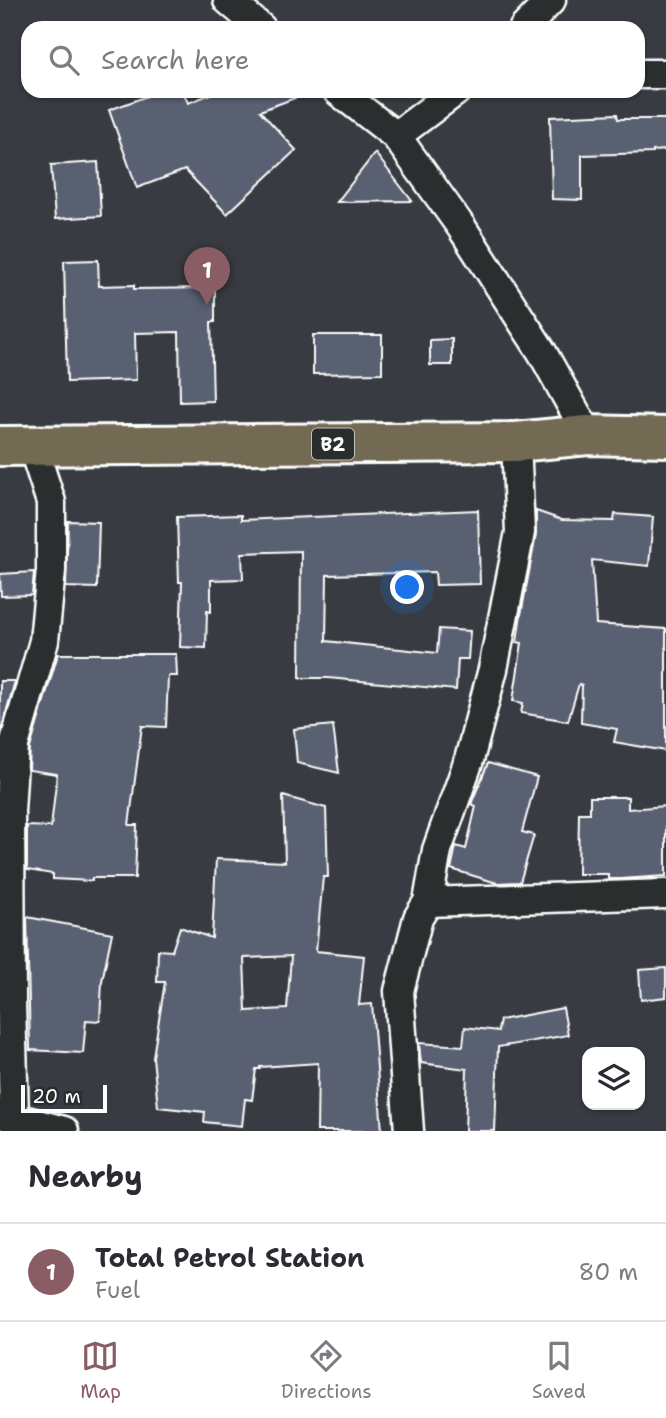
<!DOCTYPE html>
<html lang="en">
<head>
<meta charset="utf-8">
<style>
  :root { --surface:#fff; --page:#f7f7f7; --text:#2b2b33; --muted:#7c7c81; --line:#e1e1e2; --accent:#8a5d65 }
  body { margin:0; font-family:"Shantell Sans",sans-serif; background:var(--page); color:var(--text) }
  .controls { position:absolute; right:21px; bottom:21px; display:grid; overflow:hidden; border-radius:14px; box-shadow:0 2px 5px #0004 }
  .controls button { width:63px; height:63px; display:grid; place-items:center; padding:0; border:0; border-bottom:2px solid var(--line); background:var(--surface); color:var(--text); font:35px sans-serif }
  .scale { position:absolute; left:21px; bottom:18px; width:86px; box-sizing:border-box; padding-left:7px; border:4px solid #fff; border-top:0; font-size:19px; line-height:24px; white-space:nowrap; color:#fff; -webkit-text-stroke:5px #2a2d2e; paint-order:stroke }
  .you { position:absolute; left:408px; top:588px; width:24px; height:24px; margin:-18px; border:5px solid #fff; border-radius:50%; background:#1a73e8; box-shadow:0 0 0 10px #1a73e833 }
  .badge { display:grid; place-items:center; width:46px; height:46px; border-radius:50%; background:var(--accent); color:#fff; font-size:23px; font-weight:700 }
  .pin { position:absolute; translate:-50% -58px; filter:drop-shadow(0 2px 4px #0008) }
  .pin::after { content:''; position:absolute; top:37px; width:24px; height:21px; background:inherit; clip-path:polygon(0 0,100% 0,50% 100%) }
  .list { margin:0; padding:0; list-style:none }
  h2 { display:flex; justify-content:space-between; align-items:center; height:91px; margin:0; padding:0 28px; font-size:30px }
  h2 small { font-size:23px; font-weight:400; color:var(--muted) }
  .list li { display:grid; grid-template-columns:46px 1fr auto; gap:21px; align-items:center; box-sizing:border-box; height:98px; padding:0 28px; border-top:2px solid var(--line) }
  .list b { display:block; font-size:26px; white-space:nowrap }
  .list p { margin:0; font-size:23px; white-space:nowrap; color:var(--muted) }
  .list em { font-size:23px; font-style:normal; color:var(--muted) }
  .icon { flex:none; width:38px; height:38px; fill:none; stroke:currentColor; stroke-width:2; stroke-linecap:round; stroke-linejoin:round }
  .map { position:relative; flex:none; width:666px; height:1131px; overflow:hidden }
  .search { position:absolute; background:var(--surface); box-shadow:0 2px 5px #0004; left:21px; right:21px; top:21px; height:77px; display:flex; align-items:center; gap:18px; box-sizing:border-box; padding:0 24px; border-radius:21px; color:var(--muted); font-size:26px }
  .sheet { height:189px; background:var(--surface) }
  nav { display:flex; justify-content:space-around; align-items:center; box-sizing:border-box; height:98px; border-top:2px solid var(--line); background:var(--surface); font-size:19px; color:var(--muted) }
  nav a { display:grid; justify-items:center; gap:4px }
  nav .on { color:var(--accent) }
  .map>svg:first-child { display:block }
  .building { fill:#586071; stroke:#fff; stroke-width:2; fill-rule:evenodd }
  .lines { fill:none; stroke-linecap:round; stroke-linejoin:round }
  .minor-casing { stroke:#fff; stroke-width:33 }
  .trunk-casing { stroke:#fff; stroke-width:44 }
  .minor { stroke:#2a2d2e; stroke-width:28 }
  .trunk { stroke:#736b52; stroke-width:38 }
  .labels { text-anchor:middle; stroke-width:6; stroke-linejoin:round; paint-order:stroke }
  .shield { fill:#2a2d2e; stroke:#bfc0c0; stroke-width:2 }
  .shield-label { font-size:19px; font-weight:bold; fill:#fff }
</style>
</head>
<body>
<div class="map">
<svg width="666" height="1131" viewBox="0 0 666 1131">
  <rect width="100%" height="100%" fill="#383c42"/>
  <filter id="ink" filterUnits="userSpaceOnUse"><feTurbulence type="fractalNoise" baseFrequency=".0143" numOctaves="2"/><feDisplacementMap in="SourceGraphic" scale="14" xChannelSelector="R" yChannelSelector="G"/><feConvolveMatrix kernelMatrix="1 2 1 2 8 2 1 2 1" color-interpolation-filters="sRGB"/></filter>
  <g filter="url(#ink)">
    <g class="building">
      <path d="M 161,91 L 183,91 L 188,103 L 219,91 L 308,91 L 308,93 L 260,111 L 296,150 L 227,214 L 185,170 L 137,188 L 109,110 Z"/>
      <path d="M 617,114 L 618,119 L 666,119 L 666,150 L 653,151 L 653,153 L 582,155 L 582,200 L 552,199 L 550,117 Z"/>
      <path d="M 375,153 L 412,201 L 337,202 Z"/>
      <path d="M 98,162 L 101,216 L 55,219 L 51,165 Z"/>
      <path d="M 98,260 L 99,286 L 134,285 L 134,289 L 215,288 L 215,322 L 211,322 L 213,401 L 180,402 L 179,332 L 135,333 L 136,380 L 67,382 L 64,261 Z"/>
      <path d="M 313,335 L 382,335 L 382,373 L 313,374 Z"/>
      <path d="M 452,339 L 452,365 L 430,365 L 430,340 Z"/>
      <path d="M 478,510 L 480,584 L 436,585 L 435,572 L 327,575 L 326,641 L 437,653 L 439,629 L 470,631 L 468,659 L 458,659 L 456,690 L 328,678 L 300,678 L 301,551 L 242,553 L 243,579 L 211,580 L 211,612 L 207,611 L 206,648 L 180,647 L 182,582 L 179,582 L 177,517 L 241,515 L 241,520 Z"/>
      <path d="M 536,511 L 562,520 L 614,521 L 615,514 L 653,517 L 649,566 L 592,560 L 596,624 L 666,629 L 666,751 L 614,742 L 617,729 L 581,723 L 582,685 L 579,684 L 568,721 L 521,713 L 523,703 L 513,701 L 522,643 L 517,642 L 520,620 L 536,535 Z"/>
      <path d="M 68,521 L 99,522 L 97,588 L 66,587 Z"/>
      <path d="M 34,572 L 32,595 L 1,596 L 0,574 Z"/>
      <path d="M 58,654 L 176,654 L 177,676 L 168,676 L 166,727 L 142,726 L 129,825 L 137,825 L 135,878 L 92,878 L 92,881 L 53,879 L 53,874 L 27,870 L 27,826 L 51,827 L 57,774 L 29,770 L 30,748 Z"/>
      <path d="M 0,681 L 15,681 L 0,734 Z"/>
      <path d="M 333,725 L 339,773 L 297,763 L 294,729 Z"/>
      <path d="M 488,763 L 537,777 L 522,832 L 534,835 L 520,882 L 497,883 L 451,869 L 456,846 L 466,849 L 476,806 L 471,804 Z"/>
      <path d="M 283,796 L 326,808 L 328,877 L 323,877 L 316,951 L 364,956 L 359,1005 L 372,1004 L 382,1131 L 317,1131 L 318,1063 L 260,1067 L 260,1069 L 256,1069 L 252,1100 L 245,1099 L 242,1126 L 204,1122 L 205,1112 L 158,1107 L 153,1057 L 165,982 L 157,982 L 158,950 L 172,951 L 180,927 L 212,938 L 216,859 L 285,862 ZM 291,956 L 287,1009 L 246,1011 L 244,958 Z"/>
      <path d="M 590,797 L 628,797 L 628,809 L 666,806 L 666,876 L 621,879 L 608,879 L 608,874 L 578,874 L 579,813 L 590,813 Z"/>
      <path d="M 27,917 L 112,933 L 102,981 L 100,1021 L 86,1020 L 83,1053 L 30,1050 Z"/>
      <path d="M 666,968 L 666,997 L 641,1000 L 639,970 Z"/>
      <path d="M 563,1008 L 568,1035 L 498,1047 L 495,1131 L 465,1131 L 467,1069 L 421,1063 L 419,1043 L 463,1046 L 465,1027 L 498,1031 L 500,1020 Z"/>
    </g>
    <g class="lines">
      <defs>
        <g id="minor">
          <path d="M 228,0 L 261,28"/>
          <path d="M 524,28 L 551,0"/>
          <path d="M 638,74 L 666,74"/>
          <path d="M 338,91 L 396,136 L 462,228 L 542,352 L 588,435"/>
          <path d="M 396,136 L 456,91"/>
          <path d="M 428,902 L 666,894"/>
          <path d="M 0,1114 L 64,1131"/>
          <path d="M 17,1131 L 14,1119 L 11,1003 L 10,811 L 14,745 L 44,641 L 51,570 L 51,502 L 32,444"/>
          <path d="M 409,1131 L 399,991 L 418,918 L 428,902 L 437,850 L 469,760 L 493,669 L 520,532 L 516,442"/>
        </g>
        <path id="trunk" d="M 0,446 L 516,442 L 588,435 L 666,437"/>
      </defs>
      <use href="#minor" class="minor-casing"/>
      <use href="#trunk" class="trunk-casing"/>
      <use href="#minor" class="minor"/>
      <use href="#trunk" class="trunk"/>
    </g>
  </g>
  <g class="labels">
    <rect class="shield" x="312" y="428.5" width="42" height="31" rx="5"/>
    <g class="shield-label">
      <text x="333" y="451">B2</text>
    </g>
  </g>
</svg>
<div class="controls">
<button><svg class="icon" aria-label="layers" viewBox="0 0 24 24"><path d="M12 4l9 5-9 5-9-5zM3 14l9 5 9-5"/></svg></button>
</div>
<div class="scale">20 m</div>
<div class="you"></div>
<div class="pin badge" style="left:207px;top:305px">1</div>
<div class="search"><svg class="icon" aria-label="search" viewBox="0 0 24 24"><circle cx="10" cy="10" r="6"/><path d="M15 15l6 6"/></svg>Search here</div>
</div>
<section class="sheet">
<h2>Nearby<small></small></h2>
<ul class="list">
<li><span class="badge">1</span><div><b>Total Petrol Station</b><p>Fuel</p></div><em>80 m</em></li>
</ul>
</section>
<nav>
<a class="on"><svg class="icon" aria-label="map" viewBox="0 0 24 24"><path d="M3 6l6-2 6 2 6-2v14l-6 2-6-2-6 2zM9 4v14M15 6v14"/></svg>Map</a>
<a><svg class="icon" aria-label="directions" viewBox="0 0 24 24"><path d="M12 3l9 9-9 9-9-9zM9 14v-3h6M13 9l2 2-2 2"/></svg>Directions</a>
<a><svg class="icon" aria-label="saved" viewBox="0 0 24 24"><path d="M7 4h10v16l-5-4-5 4z"/></svg>Saved</a>
</nav>
</body>
</html>
